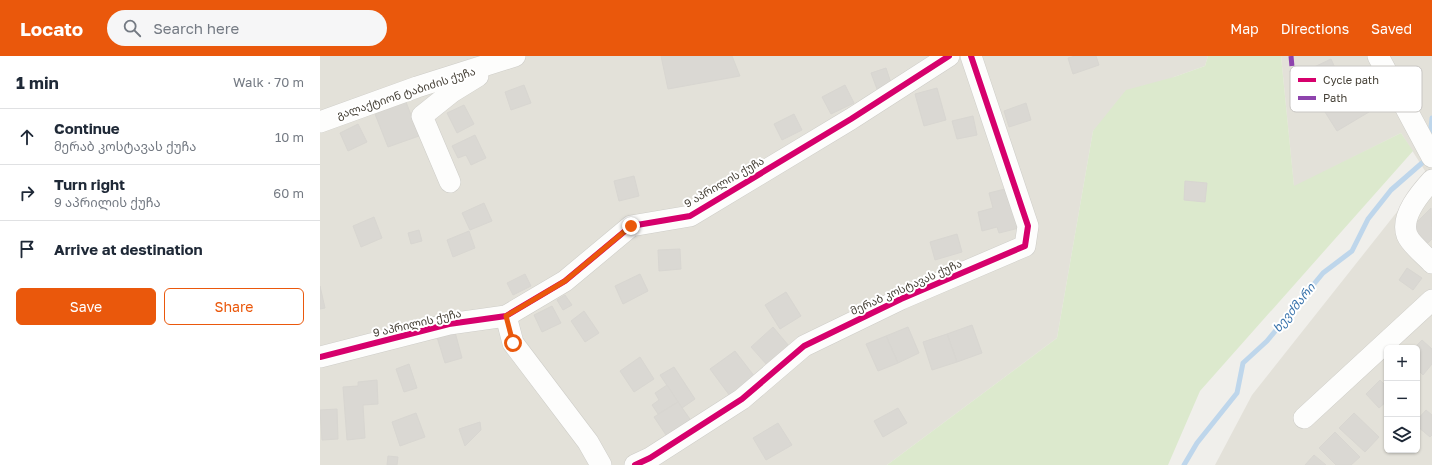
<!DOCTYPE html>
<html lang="en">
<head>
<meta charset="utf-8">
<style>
  :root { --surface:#fff; --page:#f6f6f7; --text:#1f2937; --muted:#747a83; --line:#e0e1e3; --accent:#ea580c }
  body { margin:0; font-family:"Golos Text","Noto Sans Georgian",sans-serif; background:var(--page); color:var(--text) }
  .controls { position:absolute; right:12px; bottom:12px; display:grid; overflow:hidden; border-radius:6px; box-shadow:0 1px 3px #0004 }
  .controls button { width:36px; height:36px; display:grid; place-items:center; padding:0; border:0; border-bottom:1px solid var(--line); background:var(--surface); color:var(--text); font:20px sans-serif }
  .stop { position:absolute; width:12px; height:12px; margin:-9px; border:3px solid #ea580c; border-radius:50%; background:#fff }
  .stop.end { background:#ea580c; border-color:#fff; box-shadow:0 1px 4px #0008 }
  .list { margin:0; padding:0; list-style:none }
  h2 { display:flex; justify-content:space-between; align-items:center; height:52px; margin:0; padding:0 16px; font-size:17px }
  h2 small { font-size:13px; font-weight:400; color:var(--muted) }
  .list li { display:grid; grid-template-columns:26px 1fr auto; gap:12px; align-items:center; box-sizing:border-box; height:56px; padding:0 16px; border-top:1px solid var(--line) }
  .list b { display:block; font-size:15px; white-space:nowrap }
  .list p { margin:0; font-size:13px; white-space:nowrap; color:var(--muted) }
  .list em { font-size:13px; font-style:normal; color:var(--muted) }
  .actions { display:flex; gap:8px; padding:12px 16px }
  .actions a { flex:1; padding:9px 0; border:1px solid var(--accent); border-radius:6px; text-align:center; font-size:14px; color:var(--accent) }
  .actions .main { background:var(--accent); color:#fff }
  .icon { flex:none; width:22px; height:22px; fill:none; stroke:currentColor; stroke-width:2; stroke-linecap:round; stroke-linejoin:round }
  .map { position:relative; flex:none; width:1112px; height:409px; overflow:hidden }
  header { display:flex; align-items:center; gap:24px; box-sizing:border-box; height:56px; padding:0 20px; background:var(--accent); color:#fff }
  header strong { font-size:19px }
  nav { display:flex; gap:22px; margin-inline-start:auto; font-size:14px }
  .search { width:280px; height:36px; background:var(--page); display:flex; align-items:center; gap:10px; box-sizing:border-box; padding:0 14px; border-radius:22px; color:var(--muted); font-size:15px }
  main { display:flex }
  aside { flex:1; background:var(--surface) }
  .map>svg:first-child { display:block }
  .residential { fill:#e3e1d9; fill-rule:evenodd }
  .green { fill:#dce9cd }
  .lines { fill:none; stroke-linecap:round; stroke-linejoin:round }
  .stream { stroke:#bed6eb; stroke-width:5 }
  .building { fill:#dad8d3; stroke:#d8d6d1 }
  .minor-casing { stroke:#cecdc8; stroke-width:22 }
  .minor { stroke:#fdfdfc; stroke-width:21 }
  .quiet { stroke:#8e44ad; stroke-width:5; stroke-dasharray:10 5; stroke-linecap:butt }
  .cycleway-casing { stroke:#fff; stroke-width:8 }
  .cycleway { stroke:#d6006c; stroke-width:6 }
  .route { stroke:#ea580c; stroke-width:5 }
  .labels { text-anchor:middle; stroke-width:4; stroke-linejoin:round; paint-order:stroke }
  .street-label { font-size:11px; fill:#464137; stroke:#fff }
  .water-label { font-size:12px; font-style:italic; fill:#3772ab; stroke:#fff }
  .key { fill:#fff; stroke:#c8c6c3; stroke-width:1 }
  .key-label { font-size:11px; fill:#464137 }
</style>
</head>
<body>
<header>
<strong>Locato</strong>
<div class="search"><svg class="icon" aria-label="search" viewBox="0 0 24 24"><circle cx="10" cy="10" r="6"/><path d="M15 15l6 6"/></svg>Search here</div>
<nav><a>Map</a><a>Directions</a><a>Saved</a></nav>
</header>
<main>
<aside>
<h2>1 min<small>Walk · 70 m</small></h2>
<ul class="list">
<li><svg class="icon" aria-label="ahead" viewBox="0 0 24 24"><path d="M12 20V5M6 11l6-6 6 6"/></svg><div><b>Continue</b><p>მერაბ კოსტავას ქუჩა</p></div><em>10 m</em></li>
<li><svg class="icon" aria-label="right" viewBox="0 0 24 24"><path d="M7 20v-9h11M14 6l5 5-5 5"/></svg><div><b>Turn right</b><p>9 აპრილის ქუჩა</p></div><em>60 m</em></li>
<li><svg class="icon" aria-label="arrive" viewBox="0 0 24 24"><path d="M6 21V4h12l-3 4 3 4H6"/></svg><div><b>Arrive at destination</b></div></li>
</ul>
<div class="actions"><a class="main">Save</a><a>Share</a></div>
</aside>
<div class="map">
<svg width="1112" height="409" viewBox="0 0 1112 409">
  <rect width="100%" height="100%" fill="#f0efeb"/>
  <g class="residential">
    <path d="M 0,0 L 888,0 L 885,10 L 854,21 L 773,75 L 737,282 L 567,409 L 0,409 Z"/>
    <path d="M 961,0 L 1112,0 L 1112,409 L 895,409 L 932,339 L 1107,118 L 1081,77 L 974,131 ZM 1067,292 L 1097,292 L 1097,394 L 1067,394 Z"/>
  </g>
  <path class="green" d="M 888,0 L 961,0 L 974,130 L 1081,77 L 1093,95 L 880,335 L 848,409 L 567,409 L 737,282 L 773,75 L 806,34 L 854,21 L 885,10 Z"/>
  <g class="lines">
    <g class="stream">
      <path d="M 1110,81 L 1112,62"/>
      <path d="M 864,409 L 877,387 L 917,337 L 923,307 L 947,285 L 1003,217 L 1032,195 L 1048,163 L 1071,134 L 1102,107"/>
    </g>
  </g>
  <g class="building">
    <path d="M 341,0 L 412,0 L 420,20 L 348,33 Z"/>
    <path d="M 755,0 L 776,0 L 779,9 L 753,18 L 748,2 Z"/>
    <path d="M 1011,3 L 1015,12 L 1005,17 L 1011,29 L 998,35 L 988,14 Z"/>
    <path d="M 566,12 L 571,27 L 557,33 L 551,17 Z"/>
    <path d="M 204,29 L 211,47 L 191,54 L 185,36 Z"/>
    <path d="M 525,29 L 534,47 L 511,58 L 502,41 Z"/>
    <path d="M 617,32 L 626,64 L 604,70 L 595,38 Z"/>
    <path d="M 1037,36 L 1049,56 L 1017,75 L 1005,56 Z"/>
    <path d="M 86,46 L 99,80 L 68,91 L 55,58 Z"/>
    <path d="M 706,47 L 711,64 L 689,71 L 684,55 Z"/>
    <path d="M 144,49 L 154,68 L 137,77 L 127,57 Z"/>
    <path d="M 474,58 L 482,74 L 462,84 L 454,68 Z"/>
    <path d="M 653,60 L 657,79 L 637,83 L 632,65 Z"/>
    <path d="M 38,68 L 47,86 L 28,95 L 20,77 Z"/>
    <path d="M 155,79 L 166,102 L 151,109 L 146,99 L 138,102 L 132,90 Z"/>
    <path d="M 314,120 L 319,140 L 299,145 L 294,125 Z"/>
    <path d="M 865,125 L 887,127 L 885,146 L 864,144 Z"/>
    <path d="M 693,131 L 703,171 L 679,177 L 677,171 L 662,175 L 658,156 L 673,152 L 669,137 Z"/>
    <path d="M 164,147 L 172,165 L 150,174 L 142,157 Z"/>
    <path d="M 1111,152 L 1112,183 L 1108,187 L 1092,171 Z"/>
    <path d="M 54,161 L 62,182 L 41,191 L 33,170 Z"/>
    <path d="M 99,174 L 102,185 L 91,188 L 88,177 Z"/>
    <path d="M 149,175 L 155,192 L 133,201 L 127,184 Z"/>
    <path d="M 637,178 L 642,196 L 615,204 L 610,186 Z"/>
    <path d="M 360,193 L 361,213 L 339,215 L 338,194 Z"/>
    <path d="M 1087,212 L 1102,222 L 1093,234 L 1079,224 Z"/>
    <path d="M 205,218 L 211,230 L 193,239 L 187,227 Z"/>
    <path d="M 320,218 L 328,235 L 303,248 L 295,230 Z"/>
    <path d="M 0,230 L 5,252 L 0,253 Z"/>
    <path d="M 466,236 L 481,260 L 460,273 L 445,249 Z"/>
    <path d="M 245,239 L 252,249 L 243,254 L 237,244 Z"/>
    <path d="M 232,250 L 241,267 L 222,276 L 214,259 Z"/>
    <path d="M 264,255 L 279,277 L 265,286 L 251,265 Z"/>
    <path d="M 652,269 L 662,297 L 637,306 L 627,278 Z"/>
    <path d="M 453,271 L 469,290 L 447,309 L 431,291 Z"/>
    <path d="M 588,271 L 599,297 L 578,307 L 566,280 Z"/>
    <path d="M 135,276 L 142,302 L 125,307 L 117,281 Z"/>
    <path d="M 627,278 L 637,306 L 612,314 L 603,286 Z"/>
    <path d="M 566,280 L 578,307 L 558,315 L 546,288 Z"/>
    <path d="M 1102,284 L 1112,293 L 1112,308 L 1103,319 L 1097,313 L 1097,292 L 1094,292 Z"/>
    <path d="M 415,295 L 435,321 L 410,340 L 390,313 Z"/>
    <path d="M 320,301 L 334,323 L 314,336 L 300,315 Z"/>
    <path d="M 89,308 L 97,332 L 84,336 L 76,313 Z"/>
    <path d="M 354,311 L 375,343 L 362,352 L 340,319 Z"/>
    <path d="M 57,324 L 58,348 L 43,349 L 45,382 L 27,384 L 23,331 L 38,330 L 38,326 Z"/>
    <path d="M 1060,324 L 1067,331 L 1067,345 L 1059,352 L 1046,338 Z"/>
    <path d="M 347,329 L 358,346 L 338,358 L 332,349 L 339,344 L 335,337 Z"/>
    <path d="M 358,346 L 372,366 L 348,382 L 334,361 Z"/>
    <path d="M 578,352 L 587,367 L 563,381 L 554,365 Z"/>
    <path d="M 17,353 L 18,383 L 2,384 L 0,354 Z"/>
    <path d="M 1106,354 L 1112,359 L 1112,379 L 1110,381 L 1097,370 L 1097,364 Z"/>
    <path d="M 96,357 L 105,381 L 80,390 L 72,366 Z"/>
    <path d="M 1034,357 L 1059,381 L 1045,396 L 1019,372 Z"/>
    <path d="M 160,366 L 161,374 L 145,390 L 139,373 Z"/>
    <path d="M 458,367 L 472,389 L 446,404 L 433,382 Z"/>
    <path d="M 1015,376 L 1040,401 L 1031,409 L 1016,409 L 999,392 Z"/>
    <path d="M 994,399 L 1006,409 L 985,409 Z"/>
    <path d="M 68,400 L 78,401 L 77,409 L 67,409 Z"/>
  </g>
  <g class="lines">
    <defs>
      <g id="minor">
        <path d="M 1058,0 L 1112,101"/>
        <path d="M 0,66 L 97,31 L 195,0"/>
        <path d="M 1112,124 C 1101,136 1080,160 1087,179 C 1091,189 1105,199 1112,207"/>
        <path d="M 130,126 L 102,60 L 132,36 L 158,20"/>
        <path d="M 186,260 L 193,287 L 268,386 L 281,409"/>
        <path d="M 0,301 L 129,268 L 186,260 L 245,225 L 311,170 L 370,160 L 531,63 L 629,0"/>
        <path d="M 984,362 L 1112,244"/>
        <path d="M 315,409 L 330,402 L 422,343 L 484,290 L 581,243 L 705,190 L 708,170 L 651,0"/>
      </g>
    </defs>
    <use href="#minor" class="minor-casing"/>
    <use href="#minor" class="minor"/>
    <path class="quiet" d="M 971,0 L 975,43"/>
    <defs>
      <g id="cycleway">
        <path d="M 0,301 L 129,268 L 186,260 L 245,225 L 311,170 L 370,160 L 531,63 L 629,0"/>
        <path d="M 315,409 L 330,402 L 422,343 L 484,290 L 581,243 L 705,190 L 708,170 L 651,0"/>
      </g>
    </defs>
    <use href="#cycleway" class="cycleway-casing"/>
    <use href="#cycleway" class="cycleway"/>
  </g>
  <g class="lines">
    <path class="route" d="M 193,287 L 186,260 L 245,225 L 311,170"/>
  </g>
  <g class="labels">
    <g class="street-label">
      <text transform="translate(86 37) rotate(-18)" y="4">გალაქტიონ ტაბიძის ქუჩა</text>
      <text transform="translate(404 126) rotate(-30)" y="4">9 აპრილის ქუჩა</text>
      <text transform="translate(586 231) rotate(-24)" y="4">მერაბ კოსტავას ქუჩა</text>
      <text transform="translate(97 267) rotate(-13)" y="4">9 აპრილის ქუჩა</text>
    </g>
    <g class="water-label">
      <text transform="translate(974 252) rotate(-51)" y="4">ხევძმარი</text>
    </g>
  </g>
  <rect x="970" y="10" width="132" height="46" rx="6" class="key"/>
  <rect x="978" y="22" width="18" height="4" fill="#d6006c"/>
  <rect x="978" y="40" width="18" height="4" fill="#8e44ad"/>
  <g class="key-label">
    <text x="1003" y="28">Cycle path</text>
    <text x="1003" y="46">Path</text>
  </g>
</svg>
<div class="controls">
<button>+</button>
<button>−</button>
<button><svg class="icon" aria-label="layers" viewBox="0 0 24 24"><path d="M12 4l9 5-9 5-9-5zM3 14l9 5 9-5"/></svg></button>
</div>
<div class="stop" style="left:193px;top:287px"></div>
<div class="stop end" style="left:311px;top:170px"></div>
</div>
</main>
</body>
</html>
